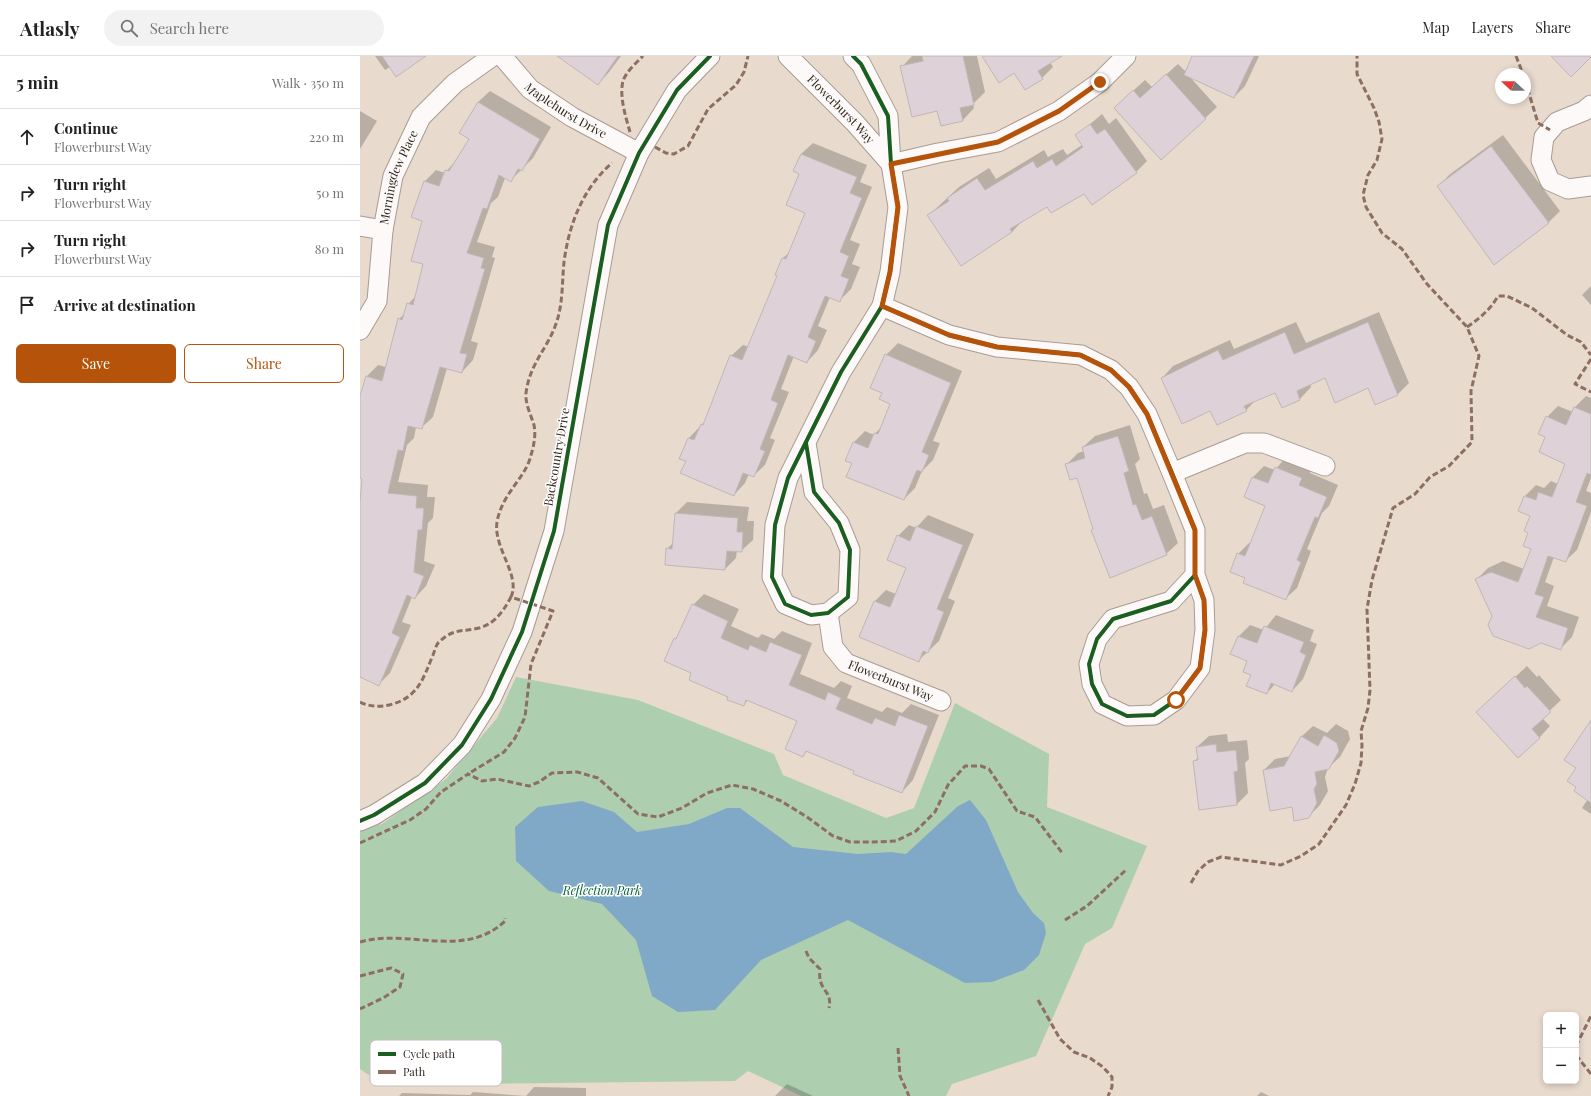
<!DOCTYPE html>
<html lang="en">
<head>
<meta charset="utf-8">
<style>
  :root { --surface:#fff; --page:#f2f2f2; --text:#222; --muted:#767676; --line:#e0e0e0; --accent:#b45309 }
  body { margin:0; font-family:"Playfair Display",serif; background:var(--page); color:var(--text) }
  .controls { position:absolute; right:12px; bottom:12px; display:grid; overflow:hidden; border-radius:6px; box-shadow:0 2px 6px #0003 }
  .controls button { width:36px; height:36px; display:grid; place-items:center; padding:0; border:0; border-bottom:1px solid var(--line); background:var(--surface); color:var(--text); font:20px sans-serif }
  .compass { position:absolute; left:1135px; top:12px; width:36px; height:36px; border-radius:50%; background:var(--surface); box-shadow:0 2px 6px #0003; rotate:292deg }
  .stop { position:absolute; width:12px; height:12px; margin:-9px; border:3px solid #b45309; border-radius:50%; background:#fff }
  .stop.end { background:#b45309; border-color:#fff; box-shadow:0 1px 4px #0008 }
  .list { margin:0; padding:0; list-style:none }
  h2 { display:flex; justify-content:space-between; align-items:center; height:52px; margin:0; padding:0 16px; font-size:17px }
  h2 small { font-size:13px; font-weight:400; color:var(--muted) }
  .list li { display:grid; grid-template-columns:26px 1fr auto; gap:12px; align-items:center; box-sizing:border-box; height:56px; padding:0 16px; border-top:1px solid var(--line) }
  .list b { display:block; font-size:15px; white-space:nowrap }
  .list p { margin:0; font-size:13px; white-space:nowrap; color:var(--muted) }
  .list em { font-size:13px; font-style:normal; color:var(--muted) }
  .actions { display:flex; gap:8px; padding:12px 16px }
  .actions a { flex:1; padding:9px 0; border:1px solid var(--accent); border-radius:6px; text-align:center; font-size:14px; color:var(--accent) }
  .actions .main { background:var(--accent); color:#fff }
  .icon { flex:none; width:22px; height:22px; fill:none; stroke:currentColor; stroke-width:2; stroke-linecap:round; stroke-linejoin:round }
  .map { position:relative; flex:none; width:1231px; height:1040px; overflow:hidden }
  header { display:flex; align-items:center; gap:24px; box-sizing:border-box; height:56px; padding:0 20px; background:var(--surface); border-bottom:1px solid var(--line) }
  header strong { font-size:19px }
  nav { display:flex; gap:22px; margin-inline-start:auto; font-size:14px }
  .search { width:280px; height:36px; background:var(--page); display:flex; align-items:center; gap:10px; box-sizing:border-box; padding:0 14px; border-radius:22px; color:var(--muted); font-size:15px }
  main { display:flex }
  aside { flex:1; background:var(--surface) }
  .map>svg:first-child { display:block }
  .green { fill:#aeceb0 }
  .water { fill:#80a9c7 }
  .shadow { fill:#0003 }
  .building { fill:#ded1d8; stroke:#c0b7b6 }
  .lines { fill:none; stroke-linecap:round; stroke-linejoin:round }
  .minor-casing { stroke:#a89c93; stroke-width:21 }
  .minor { stroke:#fcf9f8; stroke-width:19 }
  .quiet { stroke:#8d6e63; stroke-width:3; stroke-dasharray:6 3; stroke-linecap:butt }
  .cycleway-casing { stroke:#fff; stroke-width:6 }
  .cycleway { stroke:#1b5e20; stroke-width:4 }
  .route { stroke:#b45309; stroke-width:5 }
  .labels { text-anchor:middle; stroke-width:3; stroke-linejoin:round; paint-order:stroke }
  .street-label { font-size:12px; fill:#2f251d; stroke:#fff }
  .park-label { font-size:12px; font-style:italic; fill:#066239; stroke:#fff }
  .key { fill:#fff; stroke:#c1bebb; stroke-width:1 }
  .key-label { font-size:11px; fill:#2f251d }
</style>
</head>
<body>
<header>
<strong>Atlasly</strong>
<div class="search"><svg class="icon" aria-label="search" viewBox="0 0 24 24"><circle cx="10" cy="10" r="6"/><path d="M15 15l6 6"/></svg>Search here</div>
<nav><a>Map</a><a>Layers</a><a>Share</a></nav>
</header>
<main>
<aside>
<h2>5 min<small>Walk · 350 m</small></h2>
<ul class="list">
<li><svg class="icon" aria-label="ahead" viewBox="0 0 24 24"><path d="M12 20V5M6 11l6-6 6 6"/></svg><div><b>Continue</b><p>Flowerburst Way</p></div><em>220 m</em></li>
<li><svg class="icon" aria-label="right" viewBox="0 0 24 24"><path d="M7 20v-9h11M14 6l5 5-5 5"/></svg><div><b>Turn right</b><p>Flowerburst Way</p></div><em>50 m</em></li>
<li><svg class="icon" aria-label="right" viewBox="0 0 24 24"><path d="M7 20v-9h11M14 6l5 5-5 5"/></svg><div><b>Turn right</b><p>Flowerburst Way</p></div><em>80 m</em></li>
<li><svg class="icon" aria-label="arrive" viewBox="0 0 24 24"><path d="M6 21V4h12l-3 4 3 4H6"/></svg><div><b>Arrive at destination</b></div></li>
</ul>
<div class="actions"><a class="main">Save</a><a>Share</a></div>
</aside>
<div class="map">
<svg width="1231" height="1040" viewBox="0 0 1231 1040">
  <rect width="100%" height="100%" fill="#e8dacd"/>
  <path class="green" d="M 156,621 L 278,644 L 414,698 L 423,719 L 526,762 L 554,752 L 595,647 L 689,698 L 687,751 L 787,790 L 752,872 L 725,888 L 676,1000 L 592,1028 L 586,1040 L 441,1040 L 388,1015 L 375,1025 L 24,1029 L 0,1013 L 0,773 L 22,768 L 86,723 L 137,662 Z"/>
  <path class="water" d="M 610,744 L 626,764 L 658,836 L 673,857 L 684,867 L 686,877 L 679,899 L 664,914 L 632,926 L 605,927 L 488,864 L 401,904 L 355,954 L 318,956 L 292,940 L 276,884 L 242,848 L 189,835 L 156,805 L 155,771 L 178,751 L 222,745 L 254,756 L 277,776 L 329,768 L 367,752 L 380,752 L 433,791 L 498,798 L 531,796 L 546,798 L 598,750 Z"/>
  <g class="shadow">
    <path d="M 15,0 L 65,0 L 30,11 L 25,14 Z"/>
    <path d="M 203,0 L 261,0 L 249,16 L 238,28 Z"/>
    <path d="M 552,0 L 617,0 L 625,36 L 613,48 L 614,52 L 603,64 L 578,54 L 542,11 Z"/>
    <path d="M 623,0 L 696,0 L 690,6 L 693,11 L 682,22 L 655,16 Z"/>
    <path d="M 834,0 L 899,0 L 885,30 L 874,41 L 829,20 L 857,51 L 801,103 L 766,41 L 785,24 L 792,31 L 818,8 L 826,16 Z"/>
    <path d="M 130,35 L 191,71 L 173,102 L 150,125 L 145,122 L 138,141 L 131,147 L 117,186 L 135,191 L 132,201 L 135,202 L 111,285 L 118,287 L 113,304 L 102,316 L 87,312 L 73,361 L 61,372 L 56,371 L 54,382 L 47,389 L 38,426 L 68,429 L 67,441 L 75,441 L 73,462 L 68,467 L 64,505 L 75,509 L 66,530 L 55,542 L 52,541 L 42,566 L 51,569 L 30,617 L 19,628 L 0,620 L 0,448 L 3,422 L 0,421 L 0,344 L 7,320 L 18,309 L 26,311 L 39,263 L 46,256 L 48,248 L 56,240 L 65,207 L 65,125 L 76,114 L 85,117 L 97,103 L 110,82 L 118,46 Z"/>
    <path d="M 0,55 L 17,65 L 0,93 Z"/>
    <path d="M 742,58 L 749,68 L 756,62 L 787,105 L 776,116 L 687,150 L 663,164 L 652,176 L 601,209 L 569,159 L 599,131 L 629,112 L 636,123 L 684,94 L 688,101 L 703,93 L 707,99 L 722,89 L 716,80 Z"/>
    <path d="M 1143,79 L 1200,155 L 1188,167 L 1078,131 L 1089,119 Z"/>
    <path d="M 453,87 L 507,109 L 500,126 L 512,131 L 490,184 L 500,188 L 492,208 L 500,211 L 491,233 L 480,244 L 470,241 L 458,270 L 467,274 L 458,294 L 447,306 L 434,300 L 421,333 L 429,336 L 410,382 L 415,384 L 405,409 L 393,420 L 389,418 L 385,427 L 374,439 L 327,405 L 329,382 L 346,364 L 371,300 L 383,289 L 389,291 L 419,220 L 423,202 L 431,195 L 446,157 L 440,117 L 435,115 L 441,98 Z"/>
    <path d="M 1231,230 L 1231,249 L 1222,239 Z"/>
    <path d="M 1019,256 L 1049,327 L 1038,338 L 1016,348 L 1009,331 L 965,321 L 950,328 L 951,331 L 940,343 L 922,350 L 916,335 L 896,344 L 886,354 L 851,354 L 802,322 L 813,310 L 870,284 L 874,293 L 936,266 L 946,287 Z"/>
    <path d="M 538,287 L 602,315 L 573,385 L 580,387 L 573,404 L 562,415 L 555,432 L 544,443 L 494,386 L 505,375 L 514,379 L 523,369 L 532,348 L 523,337 L 526,299 Z"/>
    <path d="M 1226,340 L 1231,342 L 1231,422 L 1226,435 L 1231,437 L 1231,456 L 1217,494 L 1205,505 L 1194,501 L 1185,526 L 1194,530 L 1187,550 L 1219,561 L 1212,581 L 1200,593 L 1133,560 L 1117,523 L 1128,512 L 1143,505 L 1164,513 L 1172,492 L 1170,476 L 1171,459 L 1159,454 L 1165,440 L 1176,429 L 1184,432 L 1191,425 L 1198,428 L 1206,407 L 1187,381 L 1187,361 L 1198,350 L 1213,356 L 1215,351 Z"/>
    <path d="M 770,369 L 780,403 L 775,408 L 784,438 L 787,437 L 793,453 L 804,449 L 818,487 L 806,498 L 734,473 L 718,420 L 707,408 L 718,397 L 724,395 L 723,391 L 735,380 Z"/>
    <path d="M 927,400 L 952,411 L 950,417 L 978,429 L 969,450 L 962,457 L 947,493 L 951,495 L 937,532 L 925,543 L 886,521 L 878,498 L 889,487 L 891,487 L 906,450 L 885,441 L 893,421 L 904,410 L 915,414 Z"/>
    <path d="M 327,446 L 389,451 L 387,465 L 394,465 L 393,484 L 381,495 L 377,494 L 376,502 L 365,513 L 307,493 L 313,487 L 316,457 Z"/>
    <path d="M 568,459 L 614,478 L 588,542 L 595,545 L 579,585 L 559,604 L 515,545 L 526,534 L 536,538 L 547,511 L 538,480 L 549,469 L 556,472 Z"/>
    <path d="M 344,538 L 379,553 L 371,570 L 398,582 L 402,578 L 414,583 L 422,575 L 452,587 L 440,618 L 474,632 L 481,625 L 492,630 L 487,642 L 522,656 L 527,651 L 542,657 L 551,648 L 579,659 L 553,724 L 542,736 L 448,695 L 443,699 L 438,665 L 388,644 L 384,649 L 330,623 L 333,617 L 315,583 L 320,578 L 333,549 Z"/>
    <path d="M 916,559 L 954,574 L 950,585 L 957,588 L 943,623 L 932,635 L 915,628 L 907,637 L 892,619 L 889,605 L 871,598 L 879,580 L 890,569 L 904,574 Z"/>
    <path d="M 1167,610 L 1177,621 L 1179,619 L 1201,644 L 1182,662 L 1190,670 L 1179,682 L 1129,645 Z"/>
    <path d="M 976,668 L 988,675 L 990,683 L 980,701 L 968,712 L 965,721 L 968,735 L 960,749 L 948,761 L 933,750 L 904,714 L 915,703 L 931,700 L 941,681 L 953,670 L 967,677 Z"/>
    <path d="M 1231,668 L 1231,758 L 1222,752 L 1228,743 L 1218,731 Z"/>
    <path d="M 867,678 L 868,686 L 887,684 L 889,703 L 885,707 L 888,737 L 877,748 L 834,705 L 839,701 L 837,691 L 849,680 Z"/>
    <path d="M 427,1028 L 453,1040 L 415,1040 Z"/>
    <path d="M 174,1031 L 226,1032 L 226,1040 L 39,1040 L 42,1037 L 110,1039 L 113,1036 L 166,1040 Z"/>
    <path d="M 901,1036 L 909,1040 L 897,1040 Z"/>
  </g>
  <g class="building">
    <path d="M 22,0 L 66,0 L 36,21 Z"/>
    <path d="M 197,0 L 258,0 L 238,29 Z"/>
    <path d="M 562,0 L 603,0 L 614,49 L 600,52 L 603,65 L 581,70 L 577,55 L 552,61 L 540,10 L 563,5 Z"/>
    <path d="M 622,0 L 702,0 L 678,15 L 683,23 L 665,34 L 654,17 L 639,27 Z"/>
    <path d="M 832,0 L 894,0 L 874,42 L 824,19 Z"/>
    <path d="M 1191,0 L 1231,0 L 1231,1 L 1211,21 Z"/>
    <path d="M 806,18 L 846,63 L 801,104 L 754,52 L 773,34 L 780,42 Z"/>
    <path d="M 118,46 L 180,83 L 162,115 L 158,113 L 151,126 L 139,119 L 127,153 L 123,152 L 107,197 L 124,202 L 121,212 L 125,213 L 100,297 L 107,298 L 102,317 L 80,311 L 62,373 L 48,370 L 43,395 L 38,394 L 28,437 L 57,440 L 56,452 L 64,452 L 62,474 L 58,474 L 54,516 L 64,520 L 55,543 L 47,539 L 32,577 L 40,581 L 19,630 L 0,621 L 0,446 L 2,423 L 0,422 L 0,340 L 6,320 L 22,325 L 38,262 L 42,264 L 47,247 L 53,249 L 63,208 L 51,205 L 62,165 L 51,161 L 64,125 L 79,130 L 85,114 L 89,115 L 109,83 L 99,77 Z"/>
    <path d="M 730,68 L 737,78 L 745,73 L 777,117 L 732,149 L 724,138 L 691,157 L 687,151 L 650,173 L 652,176 L 601,210 L 567,159 L 589,145 L 587,142 L 617,122 L 625,134 L 673,105 L 677,112 L 692,103 L 696,110 L 723,91 L 715,79 Z"/>
    <path d="M 1131,90 L 1189,167 L 1134,209 L 1077,130 Z"/>
    <path d="M 441,98 L 497,121 L 490,137 L 502,142 L 480,196 L 489,200 L 481,220 L 489,223 L 480,246 L 465,240 L 448,281 L 456,285 L 447,307 L 428,299 L 411,344 L 418,347 L 400,393 L 405,395 L 394,421 L 383,417 L 374,440 L 320,417 L 326,405 L 319,403 L 328,382 L 334,384 L 341,368 L 343,369 L 370,299 L 382,304 L 417,220 L 415,219 L 422,202 L 426,203 L 445,157 L 426,149 L 439,118 L 433,115 Z"/>
    <path d="M 1008,266 L 1038,339 L 1015,349 L 1008,332 L 975,347 L 965,322 L 937,335 L 940,344 L 922,352 L 915,337 L 884,350 L 887,355 L 857,369 L 850,355 L 822,368 L 801,322 L 858,294 L 863,304 L 925,276 L 934,298 Z"/>
    <path d="M 525,298 L 591,327 L 562,396 L 569,399 L 562,416 L 557,414 L 544,444 L 486,421 L 492,407 L 485,405 L 493,386 L 508,392 L 514,377 L 518,378 L 530,348 L 519,343 L 522,337 L 510,332 Z"/>
    <path d="M 1214,351 L 1231,358 L 1231,419 L 1227,417 L 1216,446 L 1227,450 L 1206,506 L 1188,500 L 1175,538 L 1184,541 L 1176,561 L 1208,572 L 1201,594 L 1181,587 L 1169,593 L 1133,580 L 1128,569 L 1132,560 L 1115,523 L 1131,516 L 1158,526 L 1171,493 L 1163,490 L 1168,477 L 1164,475 L 1170,460 L 1158,455 L 1164,440 L 1176,444 L 1178,436 L 1192,441 L 1205,408 L 1179,396 L 1185,381 L 1178,378 L 1186,360 L 1206,369 Z"/>
    <path d="M 758,380 L 769,415 L 764,417 L 773,449 L 776,448 L 782,464 L 792,460 L 807,499 L 750,522 L 731,474 L 733,473 L 717,422 L 710,424 L 705,408 L 725,402 L 722,391 Z"/>
    <path d="M 915,411 L 942,422 L 939,429 L 967,441 L 958,462 L 955,461 L 937,504 L 941,506 L 926,544 L 883,527 L 885,522 L 870,516 L 877,497 L 885,500 L 905,450 L 884,441 L 892,421 L 908,427 Z"/>
    <path d="M 315,457 L 378,462 L 377,476 L 383,476 L 382,496 L 367,495 L 365,514 L 305,509 L 306,492 L 312,493 Z"/>
    <path d="M 556,470 L 603,489 L 577,553 L 584,556 L 568,597 L 563,595 L 559,606 L 499,581 L 514,545 L 530,551 L 546,512 L 527,504 L 537,479 L 550,485 Z"/>
    <path d="M 332,548 L 368,565 L 361,582 L 388,594 L 390,589 L 406,596 L 410,586 L 442,599 L 429,629 L 465,644 L 468,636 L 481,642 L 476,653 L 512,668 L 515,662 L 535,670 L 539,659 L 568,670 L 542,737 L 493,718 L 494,715 L 446,695 L 443,701 L 425,693 L 437,665 L 386,644 L 384,650 L 367,644 L 368,641 L 329,624 L 331,617 L 304,605 L 314,582 L 316,583 Z"/>
    <path d="M 904,570 L 944,586 L 940,596 L 946,599 L 932,636 L 911,627 L 907,638 L 886,630 L 891,619 L 883,616 L 887,605 L 870,598 L 878,580 L 897,587 Z"/>
    <path d="M 1155,620 L 1165,632 L 1167,630 L 1191,656 L 1172,673 L 1180,682 L 1158,702 L 1116,656 Z"/>
    <path d="M 1231,664 L 1231,747 L 1214,735 L 1216,731 L 1207,725 L 1216,712 L 1204,704 Z"/>
    <path d="M 964,679 L 977,687 L 979,695 L 969,713 L 955,716 L 957,728 L 954,733 L 957,747 L 949,762 L 934,765 L 932,751 L 910,755 L 903,714 L 924,710 L 941,680 L 958,690 Z"/>
    <path d="M 856,688 L 857,696 L 876,694 L 878,715 L 874,716 L 877,749 L 839,754 L 833,705 L 838,704 L 836,691 Z"/>
  </g>
  <g class="lines">
    <defs>
      <g id="minor">
        <path id="s1" d="M 142,0 L 170,33 L 212,61 L 279,97"/>
        <path id="s2" d="M 428,0 L 495,67 L 531,108"/>
        <path d="M 1231,49 L 1224,55 L 1197,66 L 1184,81 L 1181,104 L 1190,125 L 1208,133 L 1231,130"/>
        <path d="M 531,108 L 578,97 L 638,86 L 699,55 L 740,26 L 766,0"/>
        <path d="M 0,170 L 23,174"/>
        <path d="M 522,250 L 589,279 L 637,291 L 721,299 L 751,314 L 769,331 L 787,358 L 812,417 L 835,474 L 835,519 L 811,545 L 753,563 L 737,583 L 729,608 L 732,628 L 742,648 L 767,660 L 794,659 L 816,644 L 840,612 L 845,574 L 844,544 L 835,519"/>
        <path id="s3" d="M 0,274 L 17,245 L 23,174 L 33,120 L 61,61 L 95,27 L 133,0"/>
        <path d="M 446,387 L 454,436 L 479,467 L 490,494 L 488,541 L 468,557 L 451,559 L 425,548 L 412,521 L 415,469 L 428,422 L 481,316 L 522,250 L 530,216 L 538,151 L 531,108 L 528,60 L 501,8 L 493,0"/>
        <path d="M 812,417 L 885,387 L 904,387 L 965,410"/>
        <path id="s4" d="M 468,557 L 473,591 L 486,607 L 581,645"/>
        <path d="M 0,765 L 14,759 L 65,727 L 102,689 L 131,643 L 162,576 L 194,475 L 248,169 L 279,97 L 317,34 L 350,0"/>
      </g>
    </defs>
    <use href="#minor" class="minor-casing"/>
    <use href="#minor" class="minor"/>
    <g class="quiet">
      <path d="M 1156,0 L 1163,18"/>
      <path d="M 1165,24 L 1178,67 L 1190,74"/>
      <path d="M 270,76 C 266,62 259,40 263,25 C 266,16 276,7 283,0"/>
      <path d="M 295,91 L 306,97 L 314,98 L 328,90 L 348,53 L 376,29 L 384,16 L 388,0"/>
      <path d="M 1107,271 C 1120,262 1130,254 1138,240 L 1147,240 L 1172,252 L 1207,279 L 1221,286 L 1231,299"/>
      <path d="M 1231,303 L 1215,328 L 1231,336"/>
      <path d="M 151,541 C 161,519 133,492 137,466 C 142,437 166,422 171,399 C 174,389 176,379 174,369 C 171,359 165,348 166,337 C 170,306 188,293 197,265 C 203,246 202,226 204,206 C 209,168 223,132 252,107"/>
      <path d="M 0,646 C 10,651 19,651 29,649 C 58,642 63,623 73,599 C 75,594 76,588 80,585 C 94,572 104,576 119,572 C 135,568 144,554 151,541 L 193,555 L 171,608 L 165,661 L 155,682 L 144,696 L 108,718"/>
      <path d="M 0,787 L 50,764 L 66,753 L 81,736 L 108,718 L 122,725 L 137,723 L 169,730 L 179,726 L 192,717 L 217,716 L 238,722 L 278,758 L 298,761 L 322,752 L 347,737 L 372,729 L 393,733 L 421,745 L 447,761 L 473,780 L 490,786 L 513,786 L 536,785 L 556,775 L 575,756 L 588,729 L 605,710 L 621,710 L 629,713 L 657,755 L 675,761 L 703,798"/>
      <path d="M 831,827 L 838,815 L 848,806 L 861,801 L 921,809 L 941,800 L 959,788 L 986,749 L 995,728 L 1001,707 L 1002,689 L 1001,675 L 1008,652 L 1010,634 L 1007,553 L 1012,524 L 1033,452 L 1055,438 L 1070,421 L 1089,410 L 1112,386 L 1111,335 L 1119,300 L 1107,271 L 1067,228 L 1042,193 L 1022,177 L 1006,151 L 1003,139 L 1008,119 L 1017,104 L 1022,83 L 1019,66 L 1014,52 L 997,18 L 997,0"/>
      <path d="M 705,864 L 727,850 L 767,813"/>
      <path d="M 0,886 C 48,872 104,904 145,865 L 145,862"/>
      <path d="M 446,895 L 449,902 L 460,913 C 457,936 473,933 469,952"/>
      <path d="M 0,920 L 31,912 L 43,918 L 40,931 L 23,942 L 0,953"/>
      <path d="M 678,944 L 700,983 L 714,996 L 730,1002 L 743,1011 L 752,1021 L 752,1031 L 748,1040"/>
      <path d="M 1216,990 L 1231,960"/>
      <path d="M 538,992 L 540,1020 L 549,1040"/>
      <path d="M 1216,999 L 1231,1018"/>
    </g>
    <defs>
      <g id="cycleway">
        <path d="M 522,250 L 589,279 L 637,291 L 721,299 L 751,314 L 769,331 L 787,358 L 812,417 L 835,474 L 835,519 L 811,545 L 753,563 L 737,583 L 729,608 L 732,628 L 742,648 L 767,660 L 794,659 L 816,644 L 840,612 L 845,574 L 844,544 L 835,519"/>
        <path d="M 446,387 L 454,436 L 479,467 L 490,494 L 488,541 L 468,557 L 451,559 L 425,548 L 412,521 L 415,469 L 428,422 L 481,316 L 522,250 L 530,216 L 538,151 L 531,108 L 528,60 L 501,8 L 493,0"/>
        <path d="M 0,765 L 14,759 L 65,727 L 102,689 L 131,643 L 162,576 L 194,475 L 248,169 L 279,97 L 317,34 L 350,0"/>
      </g>
    </defs>
    <use href="#cycleway" class="cycleway-casing"/>
    <use href="#cycleway" class="cycleway"/>
  </g>
  <g class="lines">
    <path class="route" d="M 740,26 L 699,55 L 638,86 L 531,108 L 538,151 L 530,216 L 522,250 L 589,279 L 637,291 L 720,299 L 751,314 L 769,331 L 787,358 L 835,474 L 835,519 L 844,544 L 845,574 L 840,612 L 816,644"/>
  </g>
  <g class="labels">
    <g class="street-label">
      <text dy="4" stroke="none"><textPath href="#s1" startOffset="85">Maplehurst Drive</textPath></text>
      <text dy="4" stroke="none"><textPath href="#s2" startOffset="75">Flowerburst Way</textPath></text>
      <text dy="4" stroke="none"><textPath href="#s3" startOffset="160">Morningdew Place</textPath></text>
      <text transform="translate(197 401) rotate(-80)" y="4">Backcountry Drive</text>
      <text dy="4" stroke="none"><textPath href="#s4" startOffset="103">Flowerburst Way</textPath></text>
    </g>
    <g class="park-label">
      <text x="242" y="839">Reflection Park</text>
    </g>
  </g>
  <rect x="10" y="984" width="132" height="46" rx="6" class="key"/>
  <rect x="18" y="996" width="18" height="4" fill="#1b5e20"/>
  <rect x="18" y="1014" width="18" height="4" fill="#8d6e63"/>
  <g class="key-label">
    <text x="43" y="1002">Cycle path</text>
    <text x="43" y="1020">Path</text>
  </g>
</svg>
<div class="controls">
<button>+</button>
<button>−</button>
</div>
<svg class="compass" viewBox="-18 -18 36 36"><path d="M0-13l5 13h-10z" fill="#e53935"/><path d="M0 13l5-13h-10z" fill="#767676"/></svg>
<div class="stop" style="left:816px;top:644px"></div>
<div class="stop end" style="left:740px;top:26px"></div>
</div>
</main>
</body>
</html>
